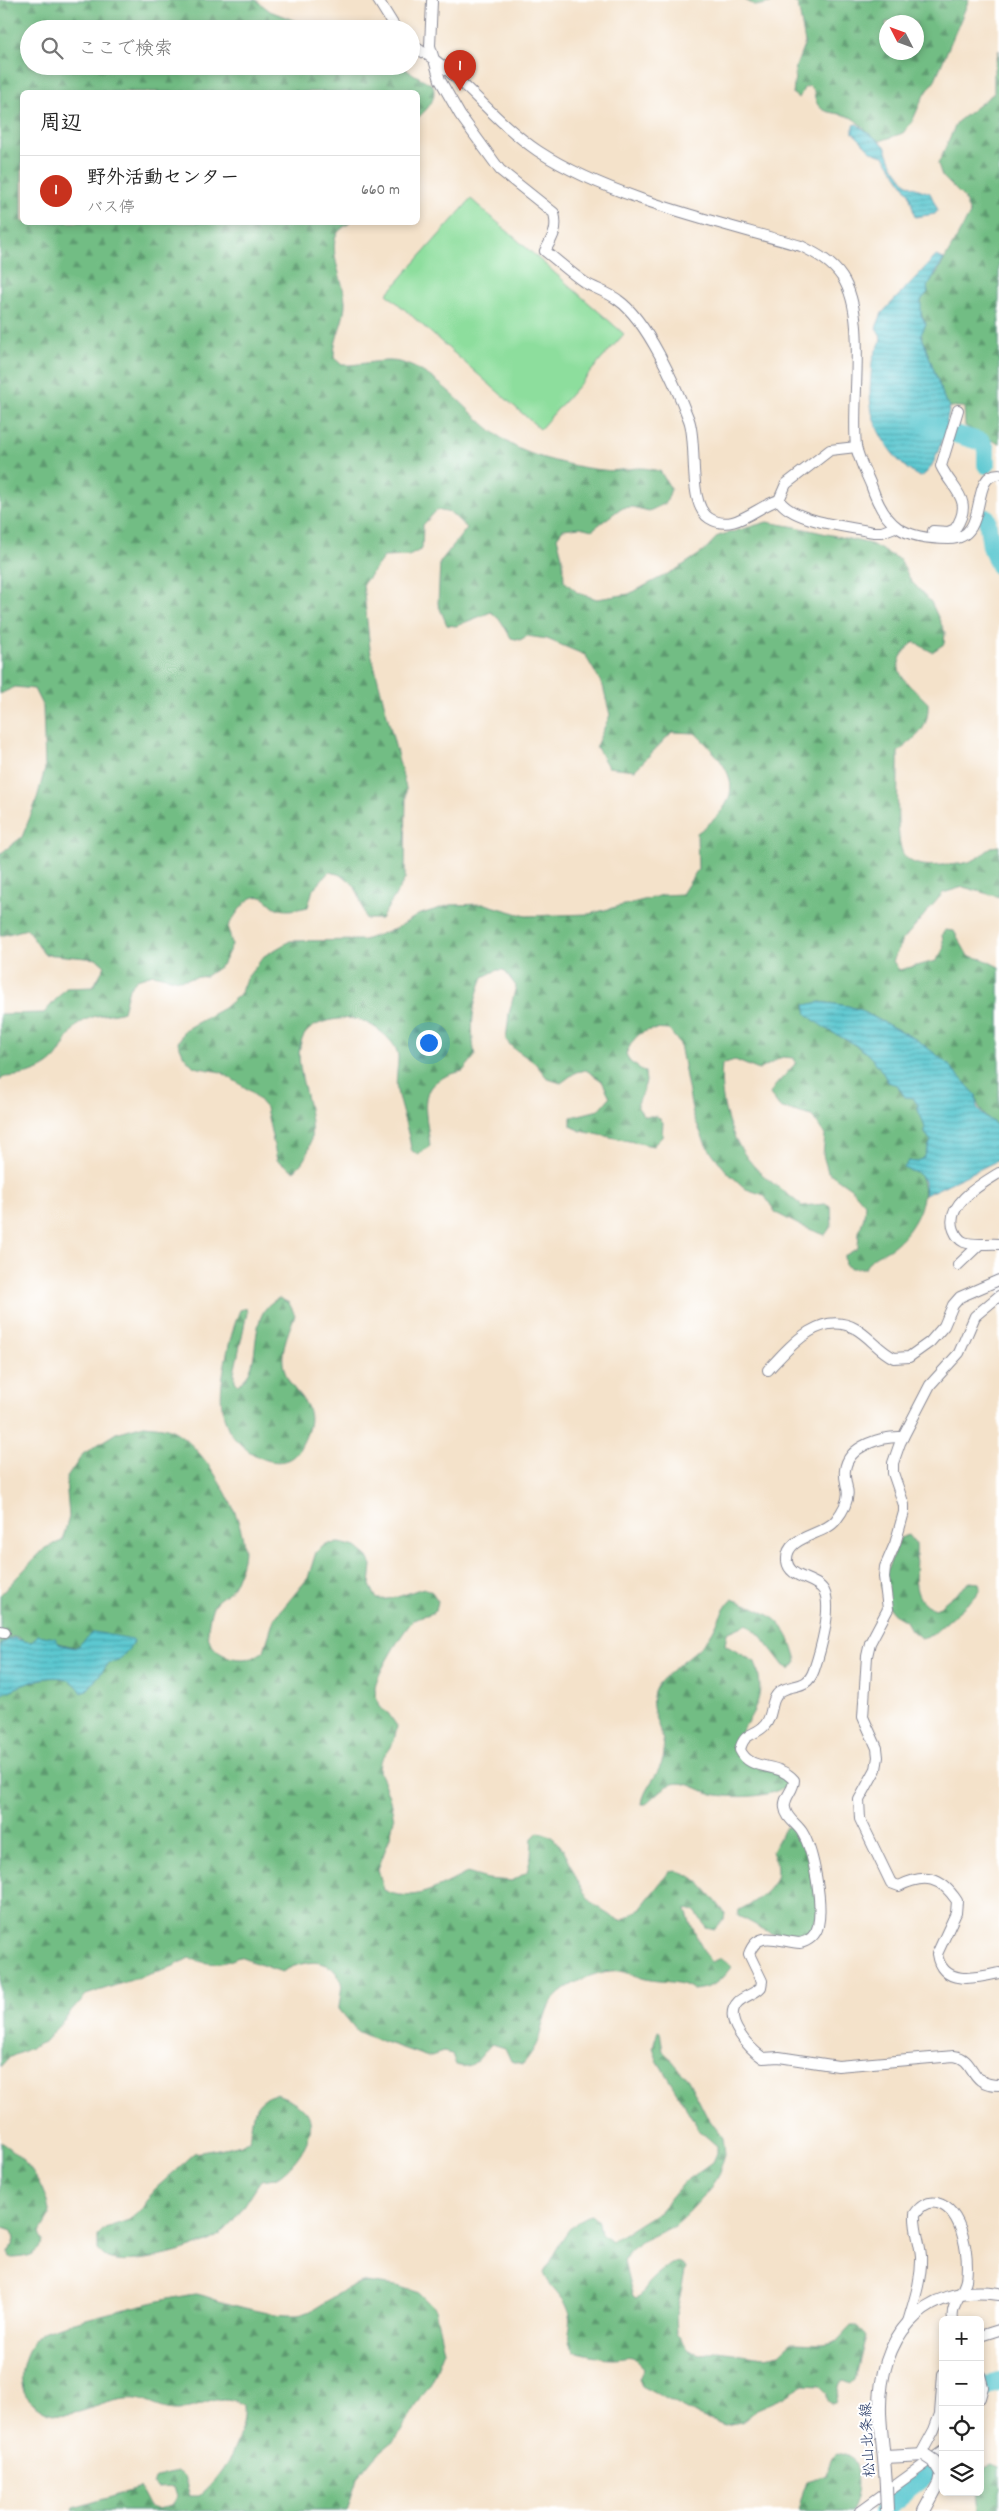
<!DOCTYPE html>
<html lang="ja">
<head>
<meta charset="utf-8">
<style>
  :root { --surface:#fff; --page:#f2f2f2; --text:#222; --muted:#767676; --line:#e0e0e0; --accent:#c8321e }
  body { margin:0; font-family:Dekko,"Klee One",sans-serif; background:var(--page); color:var(--text) }
  .controls { position:absolute; right:15px; bottom:15px; display:grid; overflow:hidden; border-radius:8px; box-shadow:0 2px 8px #0003 }
  .controls button { width:45px; height:45px; display:grid; place-items:center; padding:0; border:0; border-bottom:1px solid var(--line); background:var(--surface); color:var(--text); font:25px sans-serif }
  .compass { position:absolute; left:879px; top:15px; width:45px; height:45px; border-radius:50%; background:var(--surface); box-shadow:0 2px 8px #0003; rotate:312deg }
  .you { position:absolute; left:428px; top:1042px; width:18px; height:18px; margin:-12px; border:4px solid #fff; border-radius:50%; background:#1a73e8; box-shadow:0 0 0 8px #1a73e833 }
  .badge { display:grid; place-items:center; width:32px; height:32px; border-radius:50%; background:var(--accent); color:#fff; font-size:16px; font-weight:700 }
  .pin { position:absolute; translate:-50% -41px; filter:drop-shadow(0 1px 2px #0008) }
  .pin::after { content:''; position:absolute; top:26px; width:18px; height:15px; background:inherit; clip-path:polygon(0 0,100% 0,50% 100%) }
  .list { margin:0; padding:0; list-style:none }
  h2 { display:flex; justify-content:space-between; align-items:center; height:65px; margin:0; padding:0 20px; font-size:21px }
  h2 small { font-size:16px; font-weight:400; color:var(--muted) }
  .list li { display:grid; grid-template-columns:32px 1fr auto; gap:15px; align-items:center; box-sizing:border-box; height:70px; padding:0 20px; border-top:1px solid var(--line) }
  .list b { display:block; font-size:19px; white-space:nowrap }
  .list p { margin:0; font-size:16px; white-space:nowrap; color:var(--muted) }
  .list em { font-size:16px; font-style:normal; color:var(--muted) }
  .icon { flex:none; width:28px; height:28px; fill:none; stroke:currentColor; stroke-width:2; stroke-linecap:round; stroke-linejoin:round }
  .map { position:relative; flex:none; width:999px; height:2511px; overflow:hidden }
  .search { position:absolute; background:var(--surface); box-shadow:0 2px 8px #0003; left:20px; top:20px; width:400px; height:55px; display:flex; align-items:center; gap:12px; box-sizing:border-box; padding:0 18px; border-radius:28px; color:var(--muted); font-size:19px }
  .panel { position:absolute; background:var(--surface); box-shadow:0 2px 8px #0003; left:20px; top:90px; width:400px; height:135px; border-radius:8px }
  .map>svg:first-child { display:block }
  .forest { fill:url(#forest-firs); stroke:#467671; fill-rule:evenodd }
  .pitch { fill:#8dde9d; stroke:#54867e }
  .water { fill:url(#water-rules); stroke:#3b7c97 }
  .lines { fill:none; stroke-linecap:round; stroke-linejoin:round }
  .river { stroke:#5bc8d0; stroke-width:18 }
  .minor-casing { stroke:#888894; stroke-width:12 }
  .major-casing { stroke:#888894; stroke-width:14 }
  .minor { stroke:#fff; stroke-width:10 }
  .major { stroke:#fff; stroke-width:12 }
  .major-bridge-casing { stroke:#888894; stroke-width:14; stroke-linecap:butt }
  .major-bridge { stroke:#fff; stroke-width:12 }
  .labels { text-anchor:middle; stroke-width:4; stroke-linejoin:round; paint-order:stroke }
  .street-label { font-size:15px; fill:#1b2f5e; stroke:#fff }
</style>
</head>
<body>
<div class="map">
<svg width="999" height="2511" viewBox="0 0 999 2511">
  <defs>
    <pattern id="forest-firs" width="22" height="20" patternUnits="userSpaceOnUse" patternTransform="scale(1.25)"><rect width="22" height="20" fill="#72bd84"/><path d="M5 1l3.5 6h-7zM16 11l3.5 6h-7z" fill="#5d9a6f"/></pattern>
    <pattern id="water-rules" width="6" height="5" patternUnits="userSpaceOnUse" patternTransform="scale(1.25)"><rect width="6" height="5" fill="#5bc8d0"/><path d="M0 2.5h6" fill="none" stroke="#4aa3ac"/></pattern>
  </defs>
  <rect width="100%" height="100%" fill="#fff"/>
  <filter id="ink" filterUnits="userSpaceOnUse"><feTurbulence type="fractalNoise" baseFrequency=".02" numOctaves="2"/><feDisplacementMap in="SourceGraphic" scale="10" xChannelSelector="R" yChannelSelector="G"/><feConvolveMatrix kernelMatrix="1 2 1 2 8 2 1 2 1" color-interpolation-filters="sRGB"/></filter>
  <filter id="wash" filterUnits="userSpaceOnUse"><feTurbulence type="fractalNoise" baseFrequency=".0096" numOctaves="4" result="noise"/><feDisplacementMap in="SourceGraphic" scale="20" xChannelSelector="R" yChannelSelector="G"/><feGaussianBlur stdDeviation="1.12" result="paint"/><feColorMatrix in="noise" values="0 0 0 0 0 0 0 0 0 0 0 0 0 0 0 0 0 1.4 0 .05"/><feComposite in="paint" operator="in"/></filter>
  <g filter="url(#wash)">
    <rect width="100%" height="100%" fill="#f4e2ca"/>
    <g class="forest">
      <path d="M 0,0 L 256,0 L 270,11 L 316,29 L 29,29 L 29,66 L 404,66 L 408,71 L 433,85 C 437,100 428,108 418,118 L 418,92 L 22,92 L 22,222 L 350,223 C 344,226 336,232 335,239 C 331,259 344,281 345,301 C 346,320 333,338 334,358 L 342,365 C 361,366 384,357 403,363 C 453,379 479,435 529,453 C 547,460 585,469 603,470 C 616,472 628,468 641,468 C 647,468 654,470 660,471 L 671,489 L 666,503 L 649,511 L 632,507 L 621,508 L 592,530 L 580,527 L 563,529 L 557,537 L 563,561 L 564,581 L 578,593 L 597,599 L 629,594 L 677,569 L 703,552 L 718,536 L 767,522 L 796,527 L 871,544 L 900,560 L 911,581 L 931,602 L 945,632 L 944,644 L 932,652 L 914,642 C 882,669 907,682 928,703 C 929,730 917,736 898,752 C 899,772 894,843 904,855 C 913,867 929,866 943,865 C 966,864 975,863 991,847 L 999,846 L 999,897 L 963,887 L 943,893 L 902,941 L 893,961 L 899,970 L 936,961 L 944,949 L 942,935 L 945,930 L 954,931 L 968,956 L 983,959 L 999,967 L 999,1127 C 986,1117 978,1112 976,1095 L 917,1040 L 860,1010 L 848,1006 L 820,1002 L 838,1035 L 868,1053 L 883,1072 L 898,1085 L 900,1091 L 913,1098 L 918,1105 L 918,1110 L 926,1125 L 925,1133 L 931,1141 L 924,1159 L 916,1162 L 908,1161 L 909,1170 L 919,1174 C 933,1196 912,1233 892,1247 C 879,1256 874,1253 865,1268 L 851,1268 L 845,1265 L 844,1256 L 858,1248 L 859,1232 L 864,1217 L 865,1204 L 852,1189 L 828,1172 L 823,1155 L 825,1135 L 812,1116 L 779,1107 L 770,1094 L 774,1087 L 796,1063 L 794,1058 L 782,1057 L 759,1070 L 735,1060 L 722,1064 C 718,1104 732,1148 763,1175 C 775,1186 790,1195 802,1206 L 825,1204 L 831,1207 L 832,1225 L 825,1235 L 801,1226 L 776,1213 L 764,1195 L 746,1189 L 727,1172 L 706,1145 L 693,1115 L 680,1044 L 669,1030 C 645,1028 636,1031 626,1054 L 630,1062 L 645,1072 L 646,1082 L 637,1106 L 644,1116 L 657,1116 L 663,1122 L 662,1137 L 653,1146 L 581,1131 L 571,1126 L 571,1117 L 599,1110 L 610,1097 L 602,1081 L 586,1070 L 576,1072 L 561,1083 L 548,1079 L 535,1063 L 512,1047 L 506,1040 L 509,1014 L 516,986 L 504,970 L 497,970 L 483,977 C 472,1004 470,1028 475,1056 L 463,1071 C 413,1082 426,1106 430,1146 L 418,1155 L 411,1150 C 409,1130 401,1112 397,1091 C 395,1080 398,1068 398,1057 C 398,1041 370,1021 355,1019 C 340,1017 314,1021 305,1034 C 282,1068 338,1133 294,1171 L 277,1160 L 266,1108 L 252,1092 L 221,1072 L 194,1067 L 184,1056 L 178,1043 L 184,1030 L 224,1008 L 240,994 L 246,979 L 264,956 L 290,941 L 364,940 L 395,929 L 418,915 L 450,905 L 485,904 L 526,916 L 589,914 L 663,895 L 682,894 L 698,869 L 697,833 C 749,796 735,771 695,733 L 672,732 L 635,770 L 608,767 L 596,746 L 610,715 L 603,686 L 585,655 L 547,639 L 527,636 L 520,640 L 511,638 L 501,621 L 491,612 L 456,626 L 447,625 L 438,604 L 440,562 L 467,528 L 451,513 L 437,510 L 423,525 L 422,549 L 409,556 L 384,557 L 363,584 L 370,649 L 406,788 L 405,879 L 381,919 L 366,919 C 358,894 358,877 329,872 L 313,889 L 308,907 C 299,909 286,912 277,908 C 271,906 267,898 261,897 C 247,893 235,917 228,926 L 232,945 L 222,965 L 206,976 L 179,980 L 153,974 L 137,979 L 129,988 L 123,1011 C 109,1016 95,1013 82,1022 C 72,1028 67,1040 61,1050 C 50,1071 25,1076 4,1077 L 0,1081 L 0,1014 L 44,1013 L 66,988 L 93,987 L 105,966 L 97,959 L 44,954 L 27,929 L 0,936 L 0,854 L 22,837 L 36,802 L 45,769 L 43,707 L 34,689 L 15,687 L 0,694 Z"/>
      <path d="M 745,0 L 783,0 L 756,6 Z"/>
      <path d="M 789,0 L 969,0 L 934,82 L 923,97 L 912,122 L 903,133 L 880,141 C 869,136 862,124 852,118 C 834,109 816,118 814,91 L 809,86 L 804,88 L 799,98 L 793,94 L 796,66 L 805,43 L 798,4 ZM 886,22 L 916,22 L 916,52 L 886,52 Z"/>
      <path d="M 999,50 L 999,444 L 965,426 L 964,407 L 950,407 L 945,401 L 921,334 L 926,324 L 919,308 L 926,287 L 937,273 L 970,214 L 964,198 L 942,176 L 938,164 L 957,122 L 994,93 L 994,69 Z"/>
      <path d="M 279,1298 L 289,1303 L 295,1315 C 290,1328 281,1348 283,1363 C 288,1401 328,1398 300,1448 C 283,1479 239,1451 228,1428 C 225,1422 223,1413 222,1406 C 218,1384 231,1331 240,1310 L 246,1308 L 247,1313 L 234,1373 L 235,1381 L 238,1385 C 267,1366 243,1314 279,1298 Z"/>
      <path d="M 144,1425 C 152,1426 163,1426 170,1429 C 203,1443 251,1523 243,1559 C 241,1567 237,1581 232,1588 C 228,1594 220,1597 215,1603 C 211,1608 208,1625 208,1632 C 208,1653 233,1662 250,1658 C 255,1657 260,1654 264,1651 L 274,1619 L 308,1578 L 316,1552 L 326,1544 L 340,1543 L 356,1547 L 368,1557 L 372,1565 L 370,1585 L 377,1599 C 395,1601 408,1592 424,1588 L 432,1592 L 438,1601 L 436,1611 C 429,1616 420,1615 414,1620 C 405,1627 375,1677 375,1688 C 375,1694 378,1701 379,1707 L 388,1713 L 397,1726 L 394,1741 L 380,1762 L 379,1771 L 389,1796 L 394,1819 L 390,1837 L 378,1869 L 384,1890 C 411,1905 443,1885 467,1873 L 487,1879 L 512,1881 L 527,1872 L 531,1857 L 532,1838 L 538,1832 C 566,1835 570,1872 584,1892 C 593,1906 606,1914 621,1921 L 638,1911 L 669,1872 C 692,1866 712,1897 725,1913 L 724,1919 L 715,1929 L 706,1927 L 695,1911 L 686,1909 C 686,1916 705,1956 711,1962 L 721,1958 L 727,1962 L 731,1967 C 719,1983 712,1988 693,1990 C 677,1978 661,1984 642,1978 C 635,1976 627,1972 620,1971 C 598,1968 556,1988 548,2008 C 538,2034 543,2040 523,2064 L 511,2061 L 505,2048 L 492,2044 C 480,2055 475,2071 456,2065 L 452,2054 L 443,2052 L 428,2057 L 370,2037 L 357,2031 L 339,2009 C 339,2001 343,1988 341,1982 C 331,1954 301,1961 282,1972 L 239,1957 C 219,1966 210,1965 189,1958 L 174,1966 L 86,1995 L 44,2042 L 8,2058 L 0,2067 L 0,1695 C 25,1684 63,1663 83,1692 L 88,1689 L 108,1664 L 120,1659 L 59,1643 L 25,1642 L 18,1637 L 11,1637 L 0,1646 L 0,1595 L 45,1548 L 62,1541 L 69,1517 L 66,1479 L 83,1454 L 116,1433 Z"/>
      <path d="M 909,1535 L 916,1544 C 918,1567 906,1601 936,1609 L 970,1582 L 979,1583 L 980,1588 L 976,1596 L 932,1635 L 921,1638 L 911,1630 L 906,1621 L 894,1614 L 889,1608 L 881,1585 L 900,1538 Z"/>
      <path d="M 732,1599 C 770,1613 787,1619 797,1661 L 791,1669 L 784,1666 L 760,1635 L 747,1624 L 727,1633 L 725,1645 L 755,1662 C 769,1701 750,1714 734,1745 C 739,1767 770,1769 789,1775 L 788,1784 C 773,1798 737,1798 718,1795 C 701,1793 687,1778 670,1785 C 662,1788 653,1799 646,1804 L 642,1804 C 643,1789 659,1775 663,1759 C 669,1736 647,1715 654,1692 C 659,1676 694,1655 706,1641 C 717,1628 720,1611 732,1599 Z"/>
      <path d="M 791,1826 L 798,1832 L 811,1857 L 811,1876 L 815,1889 L 818,1913 L 812,1932 C 806,1934 799,1940 793,1939 C 774,1939 755,1923 738,1916 L 739,1910 C 753,1903 777,1889 777,1870 C 777,1864 774,1856 772,1851 L 786,1827 Z"/>
      <path d="M 658,2031 L 660,2032 L 663,2050 L 688,2079 L 706,2115 L 723,2138 L 725,2154 L 719,2173 L 711,2188 L 689,2212 L 674,2226 L 640,2242 L 629,2252 L 624,2262 L 633,2297 L 636,2299 C 645,2295 644,2286 651,2280 C 656,2275 672,2262 678,2261 L 686,2267 L 676,2315 L 677,2333 L 689,2351 L 705,2355 L 718,2351 L 764,2357 L 779,2354 L 791,2343 L 823,2344 L 838,2341 L 852,2326 L 859,2326 L 866,2335 L 855,2380 L 851,2384 L 844,2381 L 840,2383 L 835,2403 L 831,2404 L 827,2401 L 827,2393 L 820,2386 L 804,2385 L 783,2398 L 757,2409 L 741,2422 L 726,2425 L 703,2418 L 642,2386 L 639,2379 L 644,2368 C 629,2351 630,2358 612,2358 C 600,2358 586,2354 575,2351 C 573,2349 569,2344 569,2341 C 567,2330 574,2323 568,2309 C 563,2295 549,2287 544,2273 C 553,2255 571,2218 591,2215 L 599,2222 L 601,2234 L 611,2242 L 660,2211 L 682,2184 L 713,2162 L 717,2153 L 717,2146 L 700,2131 L 657,2060 L 653,2047 Z"/>
      <path d="M 276,2094 C 288,2098 301,2104 308,2115 C 319,2134 293,2168 277,2177 C 272,2179 266,2179 261,2180 C 248,2198 239,2218 222,2233 C 202,2249 136,2266 111,2259 C 105,2258 102,2254 98,2250 L 98,2235 L 105,2228 L 129,2220 L 141,2210 L 154,2190 L 195,2153 L 241,2145 L 249,2140 C 253,2119 250,2100 276,2094 Z"/>
      <path d="M 0,2142 C 26,2158 45,2184 50,2215 L 40,2232 L 43,2242 C 37,2255 25,2258 11,2258 L 9,2252 L 14,2240 L 12,2231 L 0,2227 Z"/>
      <path d="M 365,2282 L 397,2286 L 419,2293 L 435,2309 L 444,2351 L 433,2379 L 395,2440 L 374,2457 L 357,2478 L 347,2511 L 73,2511 L 74,2508 L 140,2488 L 150,2507 L 158,2509 L 171,2506 L 177,2497 L 174,2487 L 156,2488 L 153,2485 L 155,2479 L 164,2474 L 178,2471 L 184,2476 L 190,2496 L 199,2496 C 223,2477 246,2437 243,2405 C 221,2390 203,2408 179,2410 C 162,2411 150,2401 136,2399 C 99,2395 62,2436 29,2399 C 13,2382 25,2345 43,2332 C 53,2326 186,2293 197,2294 C 207,2296 217,2301 226,2303 C 248,2309 274,2316 297,2315 C 313,2314 330,2297 344,2290 C 350,2287 358,2285 365,2282 Z"/>
      <path d="M 837,2453 C 863,2455 861,2494 851,2511 L 798,2511 L 806,2481 L 826,2475 L 831,2458 Z"/>
      <path d="M 992,2465 L 999,2468 L 999,2511 L 980,2511 L 978,2492 L 980,2492 L 980,2476 L 984,2468 Z"/>
    </g>
    <path class="pitch" d="M 471,199 L 624,334 L 540,429 L 387,294 Z"/>
    <g class="water">
      <path d="M 857,124 L 885,146 L 892,164 L 905,182 L 913,187 L 930,193 L 938,210 L 935,214 L 915,217 L 909,193 L 884,156 C 869,154 864,142 853,133 L 853,125 Z"/>
      <path d="M 936,256 L 944,259 L 927,287 L 928,292 L 921,300 L 921,315 L 926,324 L 921,334 L 945,401 L 950,407 C 945,425 938,470 920,477 C 898,467 873,431 871,406 C 869,392 871,377 872,363 C 873,347 888,344 876,328 L 882,313 Z"/>
      <path d="M 820,1002 L 848,1006 L 860,1010 L 917,1040 L 946,1062 L 976,1095 L 977,1107 L 982,1114 L 999,1127 L 999,1160 L 925,1195 L 924,1181 L 919,1174 L 904,1168 L 908,1161 L 916,1162 L 924,1158 L 931,1141 L 925,1133 C 926,1120 917,1115 918,1105 L 913,1098 L 905,1097 L 897,1085 L 888,1082 C 865,1037 839,1044 807,1014 L 805,1005 Z"/>
      <path d="M 94,1632 L 132,1639 L 133,1644 L 120,1659 L 108,1664 L 88,1689 L 82,1693 C 65,1662 24,1685 0,1695 L 0,1646 C 18,1631 14,1642 32,1642 L 38,1635 L 55,1638 L 59,1644 L 75,1648 Z"/>
    </g>
    <g class="lines">
      <g class="river">
        <path d="M 923,420 L 928,426 L 982,442 L 986,449 L 986,465"/>
        <path d="M 987,518 L 991,547 L 999,566"/>
        <path d="M 980,2390 L 999,2381"/>
        <path d="M 882,2511 L 943,2463"/>
      </g>
    </g>
  </g>
  <g filter="url(#ink)">
    <g class="lines">
      <defs>
        <g id="minor">
          <path d="M 378,0 L 396,29"/>
          <path d="M 432,1 L 430,46 L 440,80 L 460,115 L 500,170 L 554,213 C 558,229 553,237 545,251 C 558,261 571,273 584,282 C 595,289 608,292 618,300 C 647,320 676,386 689,420 C 698,444 687,504 709,518 C 734,534 756,506 779,500"/>
          <path d="M 411,44 C 422,52 435,59 445,68 C 478,96 501,126 538,151 C 610,198 718,222 801,246 C 817,254 832,262 842,277 C 868,316 851,400 856,446 C 858,458 866,473 871,485 C 885,527 903,539 949,539 C 991,539 968,474 999,474"/>
          <path d="M 779,500 C 793,522 848,526 873,532 L 882,532 L 895,527"/>
          <path d="M 779,500 L 786,484 L 830,450 L 856,447"/>
          <path d="M 933,531 L 948,532 L 955,529 C 975,499 952,490 941,466 L 958,410"/>
          <path d="M 999,1173 C 981,1184 944,1205 954,1230 C 956,1235 959,1240 964,1242 C 974,1246 988,1243 999,1244"/>
          <path d="M 958,1265 L 980,1244"/>
          <path d="M 999,1296 L 975,1316 L 959,1353 L 930,1385 L 900,1443 L 893,1463 L 893,1473 L 904,1505 L 904,1512 L 895,1544 L 885,1567 L 884,1577 L 888,1609 L 870,1643 L 867,1656 L 863,1717 L 877,1748 L 878,1757 L 876,1769 L 859,1800 L 860,1819 L 891,1883 L 899,1886 C 925,1873 941,1877 957,1901 L 956,1913 L 937,1954 C 942,1987 977,1978 999,1973"/>
          <path d="M 768,1370 C 790,1346 821,1309 856,1329 C 870,1337 879,1351 894,1358 L 909,1357 L 930,1342 L 944,1326 L 953,1305 L 960,1297 L 999,1280"/>
          <path d="M 903,1437 C 883,1436 848,1445 845,1470 C 844,1476 846,1482 847,1488 C 850,1499 843,1511 836,1520 C 824,1536 785,1535 787,1561 C 789,1579 816,1577 824,1591 C 833,1608 820,1652 814,1670 C 807,1690 794,1683 781,1691 C 769,1699 774,1715 765,1725 C 756,1736 744,1731 740,1750 C 751,1773 776,1760 794,1780 C 794,1791 783,1797 785,1808 C 786,1818 797,1824 802,1832 C 814,1851 823,1904 818,1926 C 816,1935 809,1941 800,1943 C 780,1942 758,1928 749,1954 L 762,1981 L 761,1987 C 755,1994 744,1996 738,2002 C 721,2019 750,2049 763,2058 L 779,2057 L 838,2066 L 954,2056 C 977,2059 967,2085 999,2085"/>
          <path d="M 0,1631 L 5,1632"/>
          <path d="M 908,2322 C 914,2301 922,2279 921,2256 C 920,2242 914,2229 915,2214 C 920,2206 928,2201 937,2203 C 964,2210 969,2258 966,2280 C 963,2294 950,2305 953,2320"/>
          <path d="M 980,2336 L 999,2330"/>
          <path d="M 980,2375 L 983,2387 L 980,2398"/>
          <path d="M 921,2454 L 934,2430 L 940,2414 L 943,2374"/>
          <path d="M 860,2511 L 943,2451"/>
        </g>
        <g id="major">
          <path d="M 885,2457 L 925,2455"/>
          <path d="M 886,2486 C 885,2461 881,2437 880,2413 C 878,2339 921,2283 999,2294"/>
          <path d="M 924,2511 L 939,2483 L 941,2473"/>
        </g>
      </defs>
      <use href="#minor" class="minor-casing"/>
      <use href="#major" class="major-casing"/>
      <use href="#minor" class="minor"/>
      <use href="#major" class="major"/>
      <defs>
        <g id="major-bridge">
          <path d="M 925,2455 L 934,2461 L 941,2473"/>
          <path d="M 886,2486 L 887,2511"/>
        </g>
      </defs>
      <use href="#major-bridge" class="major-bridge-casing"/>
      <use href="#major-bridge" class="major-bridge"/>
    </g>
  </g>
  <g class="labels">
    <g class="street-label">
      <text transform="translate(867 2440) rotate(-93)" y="5">松山北条線</text>
    </g>
  </g>
</svg>
<div class="controls">
<button>+</button>
<button>−</button>
<button><svg class="icon" aria-label="locate" viewBox="0 0 24 24"><circle cx="12" cy="12" r="6"/><path d="M12 2v4M12 18v4M2 12h4M18 12h4"/></svg></button>
<button><svg class="icon" aria-label="layers" viewBox="0 0 24 24"><path d="M12 4l9 5-9 5-9-5zM3 14l9 5 9-5"/></svg></button>
</div>
<svg class="compass" viewBox="-18 -18 36 36"><path d="M0-13l5 13h-10z" fill="#e53935"/><path d="M0 13l5-13h-10z" fill="#767676"/></svg>
<div class="you"></div>
<div class="pin badge" style="left:460px;top:91px">1</div>
<div class="search"><svg class="icon" aria-label="search" viewBox="0 0 24 24"><circle cx="10" cy="10" r="6"/><path d="M15 15l6 6"/></svg>ここで検索</div>
<section class="panel">
<h2>周辺<small></small></h2>
<ul class="list">
<li><span class="badge">1</span><div><b>野外活動センター</b><p>バス停</p></div><em>660 m</em></li>
</ul>
</section>
</div>
</body>
</html>
